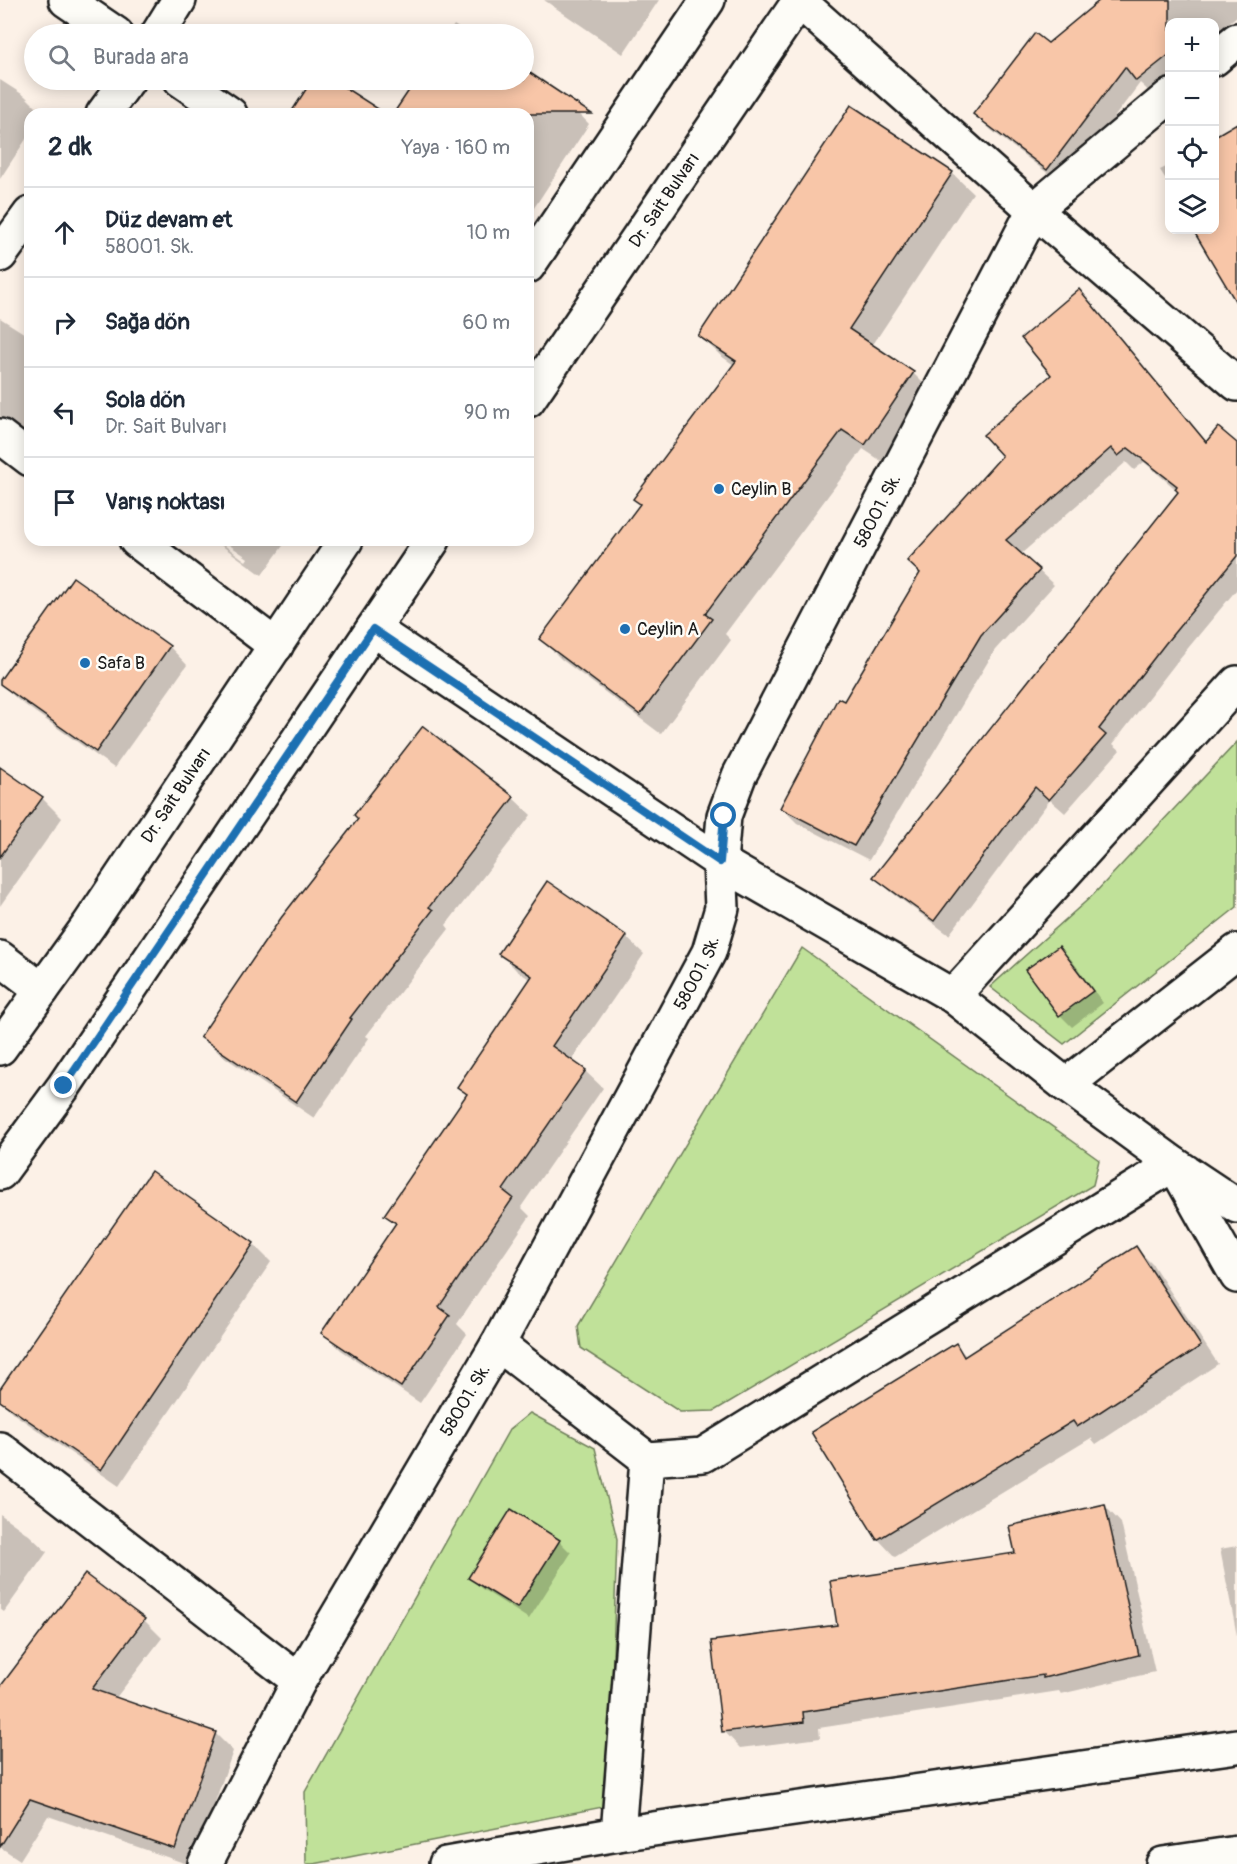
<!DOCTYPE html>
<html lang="tr">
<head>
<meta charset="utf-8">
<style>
  :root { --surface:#fff; --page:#f6f6f7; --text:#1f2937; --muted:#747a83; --line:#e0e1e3 }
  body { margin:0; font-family:Pangolin,sans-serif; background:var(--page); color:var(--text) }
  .controls { position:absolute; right:18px; top:18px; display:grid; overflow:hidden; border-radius:12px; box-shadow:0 3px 15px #0003 }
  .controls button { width:54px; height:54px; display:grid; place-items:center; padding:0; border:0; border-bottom:2px solid var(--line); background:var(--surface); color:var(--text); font:30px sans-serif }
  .stop { position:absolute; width:18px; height:18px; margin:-14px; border:4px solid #1f6fb2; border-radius:50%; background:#fff }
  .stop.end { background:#1f6fb2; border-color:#fff; box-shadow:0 2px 6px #0008 }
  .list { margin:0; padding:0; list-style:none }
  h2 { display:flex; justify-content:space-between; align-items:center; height:78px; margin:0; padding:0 24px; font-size:26px }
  h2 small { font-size:20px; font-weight:400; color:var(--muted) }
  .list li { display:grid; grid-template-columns:39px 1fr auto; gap:18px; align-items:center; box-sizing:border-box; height:90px; padding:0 24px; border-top:2px solid var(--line) }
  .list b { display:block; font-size:22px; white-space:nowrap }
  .list p { margin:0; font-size:20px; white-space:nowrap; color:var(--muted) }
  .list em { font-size:20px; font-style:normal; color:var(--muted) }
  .icon { flex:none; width:33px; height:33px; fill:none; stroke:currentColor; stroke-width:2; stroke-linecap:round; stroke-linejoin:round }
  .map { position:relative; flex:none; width:1237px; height:1864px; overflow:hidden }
  .search { position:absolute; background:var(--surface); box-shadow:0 3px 15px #0003; left:24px; top:24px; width:510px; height:66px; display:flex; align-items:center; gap:15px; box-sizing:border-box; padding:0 21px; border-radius:33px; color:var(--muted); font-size:22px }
  .panel { position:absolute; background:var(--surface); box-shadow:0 3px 15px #0003; left:24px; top:108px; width:510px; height:438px; border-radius:18px }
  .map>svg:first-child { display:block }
  .green { fill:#c0e199; stroke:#6e7e5a; stroke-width:1.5 }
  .shadow { fill:#0003 }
  .building { fill:#f8c6a8; stroke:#1c1c1c; stroke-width:1.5 }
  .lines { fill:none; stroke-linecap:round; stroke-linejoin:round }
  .minor-casing { stroke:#1c1c1c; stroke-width:38 }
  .major-casing { stroke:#1c1c1c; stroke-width:38 }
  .minor { stroke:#fdfcf7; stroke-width:33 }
  .major { stroke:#fdfcf7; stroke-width:33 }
  .route { stroke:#1f6fb2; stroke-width:8 }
  .poi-dot { fill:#1f6fb2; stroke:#fdfcf7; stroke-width:2 }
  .labels { text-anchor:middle; stroke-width:5; stroke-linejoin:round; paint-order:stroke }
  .street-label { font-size:18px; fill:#1c1c1c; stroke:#fdfcf7 }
  .poi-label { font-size:18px; fill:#1c1c1c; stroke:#fdfcf7; text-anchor:start }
</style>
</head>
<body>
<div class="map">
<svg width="1237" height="1864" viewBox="0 0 1237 1864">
  <rect width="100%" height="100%" fill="#fcf1e7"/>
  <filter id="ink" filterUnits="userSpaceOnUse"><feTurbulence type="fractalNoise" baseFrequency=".0167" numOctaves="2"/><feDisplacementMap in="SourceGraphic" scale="12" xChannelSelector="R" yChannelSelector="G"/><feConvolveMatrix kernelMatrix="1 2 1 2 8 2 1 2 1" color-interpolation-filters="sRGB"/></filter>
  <g filter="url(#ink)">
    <g class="green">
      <path d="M 1237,742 L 1237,907 L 1064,1044 L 990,987 L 1093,895 Z"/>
      <path d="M 802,948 L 1099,1160 L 1093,1185 L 714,1411 L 680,1412 L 581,1348 L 578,1326 Z"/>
      <path d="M 530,1413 L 595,1448 L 617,1539 L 608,1806 L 314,1864 L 306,1864 L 305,1792 L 509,1430 Z"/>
    </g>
    <g class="shadow">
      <path d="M 544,0 L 659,0 L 623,54 Z"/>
      <path d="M 1103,0 L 1237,0 L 1237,16 L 1214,35 L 1214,22 L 1170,22 L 1170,83 L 1154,96 L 1140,83 L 1063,185 L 991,130 L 975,114 Z"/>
      <path d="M 454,25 L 468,34 L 448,34 Z"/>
      <path d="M 524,71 L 560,94 L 589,124 L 528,217 L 528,114 L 395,114 L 418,80 L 524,80 Z"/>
      <path d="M 0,80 L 25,96 L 43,114 L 30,114 L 30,133 L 0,179 Z"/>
      <path d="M 851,107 L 952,173 L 973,193 L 872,346 L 913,373 L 933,393 L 886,464 L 863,449 L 725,634 L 731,640 L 661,734 L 561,659 L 541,639 L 641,505 L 635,499 L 734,365 L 721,356 L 700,336 Z"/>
      <path d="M 1237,125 L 1237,300 L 1195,230 L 1214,230 L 1214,138 Z"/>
      <path d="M 1170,165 L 1170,186 L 1160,170 Z"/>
      <path d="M 1079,291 L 1094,306 L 1207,443 L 1237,445 L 1237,589 L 1179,659 L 1113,744 L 1120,750 L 1065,813 L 1050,800 L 949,935 L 890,891 L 875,876 L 1179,492 L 1144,462 L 1134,470 L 1126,462 L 1021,554 L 1054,585 L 995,650 L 869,860 L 797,823 L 782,808 L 844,703 L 1004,456 L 1053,375 Z"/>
      <path d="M 0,318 L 30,337 L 30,435 L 0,416 Z"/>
      <path d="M 214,540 L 217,540 L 246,561 L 248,558 L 222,540 L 287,540 L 262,575 Z"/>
      <path d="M 73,579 L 170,647 L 187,665 L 114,768 L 18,700 L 0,682 Z"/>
      <path d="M 0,769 L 42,798 L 62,818 L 0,906 Z"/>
      <path d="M 513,798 L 531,815 L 446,925 L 449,929 L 366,1036 L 369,1038 L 314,1118 L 220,1054 L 202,1037 Z"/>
      <path d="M 626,937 L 644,954 L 571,1061 L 585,1071 L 603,1088 L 521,1207 L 530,1216 L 457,1324 L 467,1334 L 420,1403 L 341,1350 L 323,1333 L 396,1225 L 386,1215 L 468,1096 L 459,1087 L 531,980 L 517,971 L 500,953 Z"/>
      <path d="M 1059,948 L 1071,959 L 1103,1003 L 1072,1027 L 1060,1015 Z"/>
      <path d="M 151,1173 L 253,1244 L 271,1262 L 119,1486 L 14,1414 L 0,1400 L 0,1392 Z"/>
      <path d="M 1136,1248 L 1153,1265 L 1218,1364 L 1096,1444 L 1091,1438 L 895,1557 L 878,1539 L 956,1345 L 967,1357 Z"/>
      <path d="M 1105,1506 L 1121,1523 L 1155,1672 L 1061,1694 L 1059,1691 L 819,1728 L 820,1738 L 740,1748 L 724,1731 L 838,1626 L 1017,1554 Z"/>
      <path d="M 0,1514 L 29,1535 L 47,1552 L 4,1612 L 0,1609 Z"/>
      <path d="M 559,1541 L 571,1553 L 529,1619 L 482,1589 L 470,1578 Z"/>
      <path d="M 1237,1546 L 1237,1636 L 1220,1549 Z"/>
      <path d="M 86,1576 L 144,1620 L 162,1638 L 115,1699 L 215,1733 L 233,1751 L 193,1864 L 187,1864 L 48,1816 L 20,1860 L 0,1847 L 0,1690 Z"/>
    </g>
    <g class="building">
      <path d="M 1100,0 L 1170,0 L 1170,54 L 1136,81 L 1125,67 L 1047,170 L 973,114 L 1035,33 L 1048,43 Z"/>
      <path d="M 524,69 L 592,114 L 393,114 L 416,80 L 524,80 Z"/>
      <path d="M 312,80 L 333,80 L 386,114 L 290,114 Z"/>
      <path d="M 851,105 L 953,172 L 849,329 L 914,372 L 865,445 L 842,430 L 705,614 L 712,619 L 640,715 L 539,639 L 640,504 L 633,499 L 736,361 L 698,336 Z"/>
      <path d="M 1237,123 L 1237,304 L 1193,230 L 1215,230 L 1215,136 Z"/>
      <path d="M 1079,289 L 1206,442 L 1218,427 L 1237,443 L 1237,556 L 1165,644 L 1099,729 L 1106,735 L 1049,800 L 1035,787 L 934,921 L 873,877 L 1178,492 L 1175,489 L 1177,486 L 1128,448 L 1118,456 L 1111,448 L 1006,540 L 1040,570 L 981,635 L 854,846 L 780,808 L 838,698 L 844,701 L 920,573 L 907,561 L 1002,456 L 983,435 L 1051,375 L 1021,338 Z"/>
      <path d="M 73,577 L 170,646 L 96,752 L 0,684 L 0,680 Z"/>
      <path d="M 423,726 L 514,797 L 429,907 L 433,910 L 350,1018 L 352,1019 L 296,1102 L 200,1037 L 281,918 L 358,819 L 354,815 Z"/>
      <path d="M 0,767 L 43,797 L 0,857 Z"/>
      <path d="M 547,881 L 627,936 L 552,1046 L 586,1070 L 503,1190 L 513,1198 L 439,1307 L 450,1315 L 401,1387 L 321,1333 L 396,1223 L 384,1215 L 467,1094 L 457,1087 L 532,976 L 498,954 Z"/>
      <path d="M 1059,946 L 1093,991 L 1059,1016 L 1025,970 Z"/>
      <path d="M 151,1171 L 254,1243 L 101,1470 L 0,1401 L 0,1389 Z"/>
      <path d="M 1136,1246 L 1201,1346 L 1077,1427 L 1073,1421 L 877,1540 L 811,1432 L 956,1343 L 964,1357 Z"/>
      <path d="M 1105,1504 L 1139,1655 L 1043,1678 L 1043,1675 L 803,1712 L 804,1722 L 722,1732 L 711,1641 L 837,1625 L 830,1581 L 1015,1553 L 1009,1526 Z"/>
      <path d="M 511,1509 L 560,1540 L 517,1608 L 468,1578 Z"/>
      <path d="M 85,1574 L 145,1619 L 92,1689 L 216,1732 L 175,1849 L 30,1799 L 0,1847 L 0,1687 Z"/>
    </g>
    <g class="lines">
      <defs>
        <g id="minor">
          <path d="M 66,0 L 116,34"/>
          <path d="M 799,1 L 1034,210 L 1237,384"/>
          <path d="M 158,34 L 179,0"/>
          <path d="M 1214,59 L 1237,40"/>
          <path d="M 181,80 L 230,114"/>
          <path d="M 103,114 L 128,80"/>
          <path d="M 0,255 L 30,214"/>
          <path d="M 0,436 L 30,459"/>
          <path d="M 136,540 L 276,646"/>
          <path d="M 373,629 L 720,862 L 953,996 L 1066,1085 L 1174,1164 L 1237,1276"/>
          <path d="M 0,958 L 42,990"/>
          <path d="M 953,996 L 1237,683"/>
          <path d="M 1066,1085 L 1237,951"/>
          <path d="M 498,1344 L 647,1459 L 703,1455 L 1174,1164 L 1237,1206"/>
          <path d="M 0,1449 L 299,1681"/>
          <path d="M 618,1834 L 647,1459"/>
          <path id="s1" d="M 205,1864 L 299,1681 L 498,1344 L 709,952 L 722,908 L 720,862 L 724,816 L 739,776 L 1034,210 L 1170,96"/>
        </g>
        <g id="major">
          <path d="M 528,266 L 708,0"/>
          <path id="s2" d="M 528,400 L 800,0"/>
          <path id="s3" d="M 0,1048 L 89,925 L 346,540"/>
          <path d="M 0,1173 L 64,1086 L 433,540"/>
          <path d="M 446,1864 L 618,1834 L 1237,1746"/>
          <path d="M 1163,1864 L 1237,1853"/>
        </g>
      </defs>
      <use href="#minor" class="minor-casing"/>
      <use href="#major" class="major-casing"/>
      <use href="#minor" class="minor"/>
      <use href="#major" class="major"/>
    </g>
  </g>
  <g class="lines" filter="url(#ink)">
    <path class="route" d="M 64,1086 L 373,629 L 720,862 L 724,816"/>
  </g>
  <g class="poi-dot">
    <circle cx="719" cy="489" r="6"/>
    <circle cx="625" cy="629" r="6"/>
    <circle cx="85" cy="663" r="6"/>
  </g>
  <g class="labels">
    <g class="street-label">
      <text dy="6" stroke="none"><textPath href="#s2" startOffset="242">Dr. Sait Bulvarı</textPath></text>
      <text dy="6" stroke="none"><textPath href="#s1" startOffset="1522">58001. Sk.</textPath></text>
      <text dy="6" stroke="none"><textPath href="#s3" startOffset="308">Dr. Sait Bulvarı</textPath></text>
      <text dy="6" stroke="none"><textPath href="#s1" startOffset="1018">58001. Sk.</textPath></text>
      <text dy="6" stroke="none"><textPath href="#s1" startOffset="532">58001. Sk.</textPath></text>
    </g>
    <g class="poi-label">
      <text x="731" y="495">Ceylin B</text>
      <text x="637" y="635">Ceylin A</text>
      <text x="97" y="669">Safa B</text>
    </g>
  </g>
</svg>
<div class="controls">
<button>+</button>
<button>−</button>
<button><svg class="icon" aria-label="locate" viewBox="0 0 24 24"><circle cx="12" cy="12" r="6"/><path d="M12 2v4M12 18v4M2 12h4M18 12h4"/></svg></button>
<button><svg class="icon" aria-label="layers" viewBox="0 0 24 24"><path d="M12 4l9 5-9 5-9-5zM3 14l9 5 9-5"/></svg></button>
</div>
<div class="stop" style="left:724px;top:816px"></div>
<div class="stop end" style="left:64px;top:1086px"></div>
<div class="search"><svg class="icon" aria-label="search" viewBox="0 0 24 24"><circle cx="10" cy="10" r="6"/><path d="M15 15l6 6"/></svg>Burada ara</div>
<section class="panel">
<h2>2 dk<small>Yaya · 160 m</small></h2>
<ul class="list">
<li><svg class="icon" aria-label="ahead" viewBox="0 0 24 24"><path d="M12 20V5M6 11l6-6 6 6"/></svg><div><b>Düz devam et</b><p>58001. Sk.</p></div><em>10 m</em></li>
<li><svg class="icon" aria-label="right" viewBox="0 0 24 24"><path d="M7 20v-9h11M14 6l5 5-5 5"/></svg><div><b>Sağa dön</b></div><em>60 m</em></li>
<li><svg class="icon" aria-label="left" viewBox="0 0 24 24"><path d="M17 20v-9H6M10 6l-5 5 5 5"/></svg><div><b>Sola dön</b><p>Dr. Sait Bulvarı</p></div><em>90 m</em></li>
<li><svg class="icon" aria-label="arrive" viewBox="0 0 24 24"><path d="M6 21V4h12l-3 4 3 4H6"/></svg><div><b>Varış noktası</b></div></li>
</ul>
</section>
</div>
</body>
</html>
